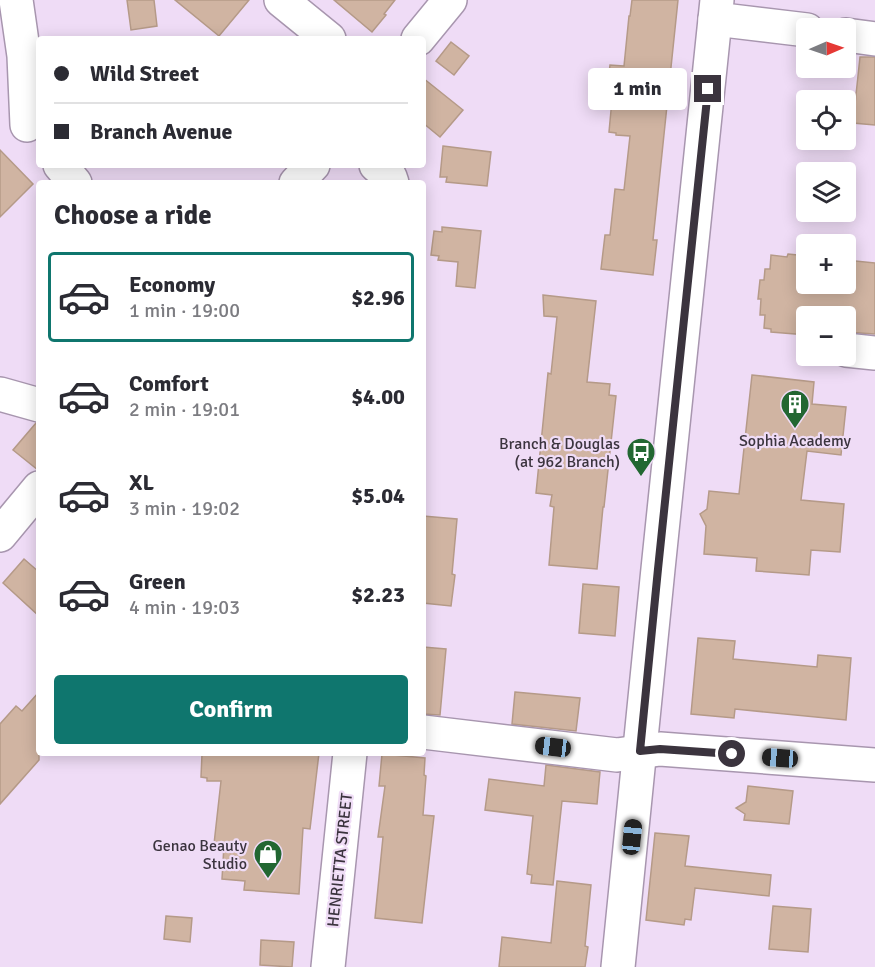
<!DOCTYPE html>
<meta charset="utf-8">
<style>
body{margin:0;font-family:Signika,sans-serif;background:#f2f2f3;color:#2b2b33;height:100vh;display:flex;flex-direction:column;font-size:22px;white-space:nowrap}
*{box-sizing:border-box;margin:0}
p{font-size:20px;color:#7c7c81}
.icon{flex:none;width:33px;height:33px;fill:none;stroke:currentColor;stroke-width:2;stroke-linecap:round;stroke-linejoin:round}
.map{position:relative;flex:1;overflow:hidden}
.drawer{position:absolute;left:36px;top:180px;width:390px;height:576px;display:flex;flex-direction:column;background:#fff;border-radius:6px;box-shadow:0 3px 15px #0003}
.drawer>*{flex:none}
.guide{position:absolute;left:36px;top:36px;width:390px;height:132px;border-radius:6px;box-shadow:0 3px 15px #0003;display:grid;align-content:center;height:132px;padding:0 18px;background:#fff}
.needle{width:39px;rotate:88deg}
.buttons{position:absolute;left:796px;top:18px;display:grid;gap:12px}
.buttons a{display:grid;place-items:center;width:60px;height:60px;border-radius:6px;background:#fff;box-shadow:0 3px 15px #0003;font-size:30px}
.end{position:absolute;width:27px;height:27px;margin:-14px;border:8px solid #3b343e;background:#fff;box-shadow:0 0 0 3px #fff}
.from{border-radius:50%}
.bubble{position:absolute;height:42px;border-radius:6px;background:#fff;box-shadow:0 3px 15px #0003;font-size:20px;font-weight:800;line-height:42px;text-align:center}
.car{position:absolute;width:18px;height:36px;margin:-18px -9px;border-radius:8px;box-shadow:0 0 4px 2px #0007;background:linear-gradient(#222 24%,#8ab4d8 0 40%,#222 0 76%,#8ab4d8 0 86%,#222 0)}
.guide b{display:flex;align-items:center;gap:21px;height:57px;font-size:22px}
.guide b+b{border-top:2px solid #e1e1e2}
.guide i{width:15px;height:15px;background:#2b2b33}
ul{padding:0;list-style:none}
li{display:flex;align-items:center;gap:18px;height:90px;margin:0 12px 9px;padding:0 6px;border:3px solid transparent;border-radius:6px}
li div{flex:1}
li b{display:block;font-size:22px}
li em{font-style:normal;font-weight:800}
li.selected{border-color:#0f766e}
li>.icon{width:54px;height:54px;stroke-width:1.5}
h2{padding:0 18px;font-size:27px;line-height:72px}
.action{display:flex;gap:12px;margin-top:auto;padding:12px 18px}
.action a{flex:1;height:69px;border-radius:6px;background:#0f766e;color:#fff;font-size:24px;font-weight:800;line-height:69px;text-align:center}
.map>svg:first-child{display:block}
.building{fill:#d0b4a2;stroke:#b59a88;stroke-width:1.5}
.lines{fill:none;stroke-linecap:round;stroke-linejoin:round}
.minor-casing{stroke:#a896af;stroke-width:36}
.major-casing{stroke:#a896af;stroke-width:36}
.minor{stroke:#fff;stroke-width:33}
.major{stroke:#fff;stroke-width:33}
.route{stroke:#3b343e;stroke-width:8}
.labels{text-anchor:middle;stroke-width:4.5;stroke-linejoin:round;paint-order:stroke}
.poi-label{font-size:16px;fill:#3b343e;stroke:#efdcf6;text-anchor:end}
.street-label{font-size:16px;fill:#3b343e;stroke:#efdcf6}
</style>
<div class="map">
<svg width="875" height="967" viewBox="0 0 875 967">
<rect width="100%" height="100%" fill="#efdcf6"/>
<g class="building">
<polygon points="127,0 154,0 157,26 131,30"/>
<polygon points="175,0 249,0 219,36"/>
<polygon points="334,0 395,0 384,14 386,15 372,32"/>
<polygon points="632,0 678,0 653,240 657,240 653,275 601,269 605,235 610,235 615,189 624,190 630,136 616,135 616,133 609,132 612,100 606,99 610,65 624,66 629,16 630,16"/>
<polygon points="451,42 469,56 454,75 436,61"/>
<polygon points="860,57 875,57 875,125 853,123"/>
<polygon points="423,78 463,110 440,137 423,123"/>
<polygon points="443,146 491,152 487,186 446,182 447,177 440,177"/>
<polygon points="0,150 33,184 0,217"/>
<polygon points="442,227 481,231 475,288 456,286 458,262 438,260 439,256 431,255 434,231 442,232"/>
<polygon points="788,254 807,256 807,284 846,284 846,260 875,263 875,334 846,332 846,316 807,316 807,335 771,332 771,329 764,328 765,315 760,315 761,299 758,299 760,280 764,280 765,269 770,269 771,255 787,257"/>
<polygon points="543,295 596,301 587,382 610,384 609,395 616,396 604,507 603,507 597,569 549,565 554,507 550,506 552,495 536,493 548,373 551,374 557,317 544,316"/>
<polygon points="752,375 814,382 812,404 846,407 841,455 807,451 801,500 844,504 840,552 811,550 809,575 756,571 757,558 704,554 706,526 700,514 707,509 709,491 739,494"/>
<polygon points="36,423 39,423 39,470 38,470 13,450"/>
<polygon points="423,516 457,519 452,574 455,575 451,606 423,603"/>
<polygon points="24,559 39,572 39,616 3,583"/>
<polygon points="583,584 619,587 615,636 579,633"/>
<polygon points="698,638 735,641 733,659 817,667 818,655 851,658 846,720 735,709 734,718 691,714"/>
<polygon points="423,647 446,649 440,715 423,714"/>
<polygon points="39,692 39,760 0,804 0,724 16,706 22,711"/>
<polygon points="515,692 580,698 576,731 512,724"/>
<polygon points="271,753 319,753 310,829 303,828 299,894 244,890 245,881 222,879 224,845 214,844 221,781 207,781 207,778 201,777 202,754 271,755"/>
<polygon points="382,754 425,758 424,775 426,776 423,815 434,816 422,923 375,918 383,837 378,837 385,786 379,786"/>
<polygon points="546,765 600,772 597,804 562,801 553,885 531,883 532,875 527,874 533,816 485,810 489,779 544,786"/>
<polygon points="748,786 793,791 789,824 744,820 745,814 736,808 746,802"/>
<polygon points="655,833 689,836 685,866 771,875 769,896 695,888 691,920 685,919 684,925 646,920"/>
<polygon points="557,881 591,885 585,946 588,947 585,967 499,967 502,937 551,943"/>
<polygon points="773,906 811,909 808,952 769,949"/>
<polygon points="166,916 192,918 190,942 164,939"/>
<polygon points="261,940 294,942 292,967 260,965"/>
</g>
<g class="lines">
<g class="minor-casing">
<g id="minor">
<polyline points="16,0 24,56 27,125"/>
<polyline points="281,0 329,39"/>
<polyline points="715,19 807,30"/>
<polyline points="846,35 875,39"/>
<polyline points="60,165 75,183"/>
<polyline points="376,165 390,177 392,183"/>
<polyline points="846,350 875,353"/>
<polyline points="0,394 39,405"/>
<polyline points="423,732 617,755 660,749 875,765"/>
<polyline points="328,967 350,753"/>
</g>
</g>
<g class="major-casing">
<g id="major">
<polyline points="418,39 450,0"/>
<polyline points="296,183 313,165"/>
<polyline points="0,535 39,488"/>
<polyline points="618,967 658,569 717,0"/>
</g>
</g>
<use href="#minor" class="minor"/>
<use href="#major" class="major"/>
</g>
<g class="lines">
<polyline class="route" points="708,89 658,569 640,751 660,749 732,754"/>
</g>
<defs>
<g id="building-pin" transform="scale(1.5)"><path d="M0 17L-7.5 6A9.5 9.5 0 1 1 7.5 6Z" fill="#226732" stroke="#efdcf6"/><path d="M-4-6H4V6H1V3H-1V6H-4ZM-2.5-4.3h1.7v1.8h-1.7ZM.8-4.3h1.7v1.8H.8ZM-2.5-1h1.7V.8h-1.7ZM.8-1h1.7V.8H.8Z" fill="#fff"/></g>
<g id="bus-pin" transform="scale(1.5)"><path d="M0 17L-7.5 6A9.5 9.5 0 1 1 7.5 6Z" fill="#226732" stroke="#efdcf6"/><path d="M-5-6H5V4H4V6H2V4H-2V6H-4V4H-5ZM-3.5-4V0h7V-4ZM-3.5 1.2v1.5H-2V1.2ZM2 1.2v1.5H3.5V1.2Z" fill="#fff"/></g>
<g id="shop-pin" transform="scale(1.5)"><path d="M0 17L-7.5 6A9.5 9.5 0 1 1 7.5 6Z" fill="#226732" stroke="#efdcf6"/><path d="M-5-2.5h2.3a2.7 3.5 0 0 1 5.4 0H5L5.5 6h-11ZM-1.5-2.5h3a1.5 2.3 0 0 0-3 0Z" fill="#fff"/></g>
</defs>
<g fill-rule="evenodd">
<use href="#building-pin" x="795" y="404"/>
<use href="#bus-pin" x="641" y="452"/>
<use href="#shop-pin" x="268" y="854"/>
</g>
<g class="labels">
<g class="poi-label">
<text x="795" y="446" text-anchor="middle">Sophia Academy</text>
<text x="620" y="449">Branch &amp; Douglas<tspan x="620" dy="18">(at 962 Branch)</tspan></text>
<text x="247" y="851">Genao Beauty<tspan x="247" dy="18">Studio</tspan></text>
</g>
<g class="street-label">
<text transform="translate(339 860) rotate(-84)" y="6">HENRIETTA STREET</text>
</g>
</g>
</svg>
<div class="buttons">
<a><svg class="needle" viewBox="-14 -14 28 28"><path d="M0-13l5 13h-10z" fill="#e53935"/><path d="M0 13l5-13h-10z" fill="#7c7c81"/></svg></a>
<a><svg class="icon" aria-label="locate" viewBox="0 0 24 24"><circle cx="12" cy="12" r="6"/><path d="M12 2v4M12 18v4M2 12h4M18 12h4"/></svg></a>
<a><svg class="icon" aria-label="layers" viewBox="0 0 24 24"><path d="M12 4l9 5-9 5-9-5zM3 14l9 5 9-5"/></svg></a>
<a>+</a>
<a>−</a>
</div>
<i class="end from" style="left:732px;top:754px"></i>
<i class="end" style="left:708px;top:89px"></i>
<div class="bubble" style="left:588px;top:68px;width:99px">1 min</div>
<i class="car" style="left:553px;top:747px;rotate:277deg"></i>
<i class="car" style="left:780px;top:758px;rotate:274deg"></i>
<i class="car" style="left:632px;top:837px;rotate:6deg"></i>
<div class="guide">
<b><i class="from"></i>Wild Street</b>
<b><i></i>Branch Avenue</b>
</div>
<section class="drawer">
<h2>Choose a ride</h2>
<ul>
<li class="selected"><svg class="icon" aria-label="car" viewBox="0 0 24 24"><path d="M5 17H2v-5l4-1 3-4h7l3 4 3 1v5h-3M9 17h6M6 11h13"/><circle cx="7" cy="17" r="2"/><circle cx="17" cy="17" r="2"/></svg><div><b>Economy</b><p>1 min · 19:00</p></div><em>$2.96</em></li>
<li><svg class="icon" aria-label="car" viewBox="0 0 24 24"><path d="M5 17H2v-5l4-1 3-4h7l3 4 3 1v5h-3M9 17h6M6 11h13"/><circle cx="7" cy="17" r="2"/><circle cx="17" cy="17" r="2"/></svg><div><b>Comfort</b><p>2 min · 19:01</p></div><em>$4.00</em></li>
<li><svg class="icon" aria-label="car" viewBox="0 0 24 24"><path d="M5 17H2v-5l4-1 3-4h7l3 4 3 1v5h-3M9 17h6M6 11h13"/><circle cx="7" cy="17" r="2"/><circle cx="17" cy="17" r="2"/></svg><div><b>XL</b><p>3 min · 19:02</p></div><em>$5.04</em></li>
<li><svg class="icon" aria-label="car" viewBox="0 0 24 24"><path d="M5 17H2v-5l4-1 3-4h7l3 4 3 1v5h-3M9 17h6M6 11h13"/><circle cx="7" cy="17" r="2"/><circle cx="17" cy="17" r="2"/></svg><div><b>Green</b><p>4 min · 19:03</p></div><em>$2.23</em></li>
</ul>
<div class="action"><a>Confirm</a></div>
</section>
</div>
